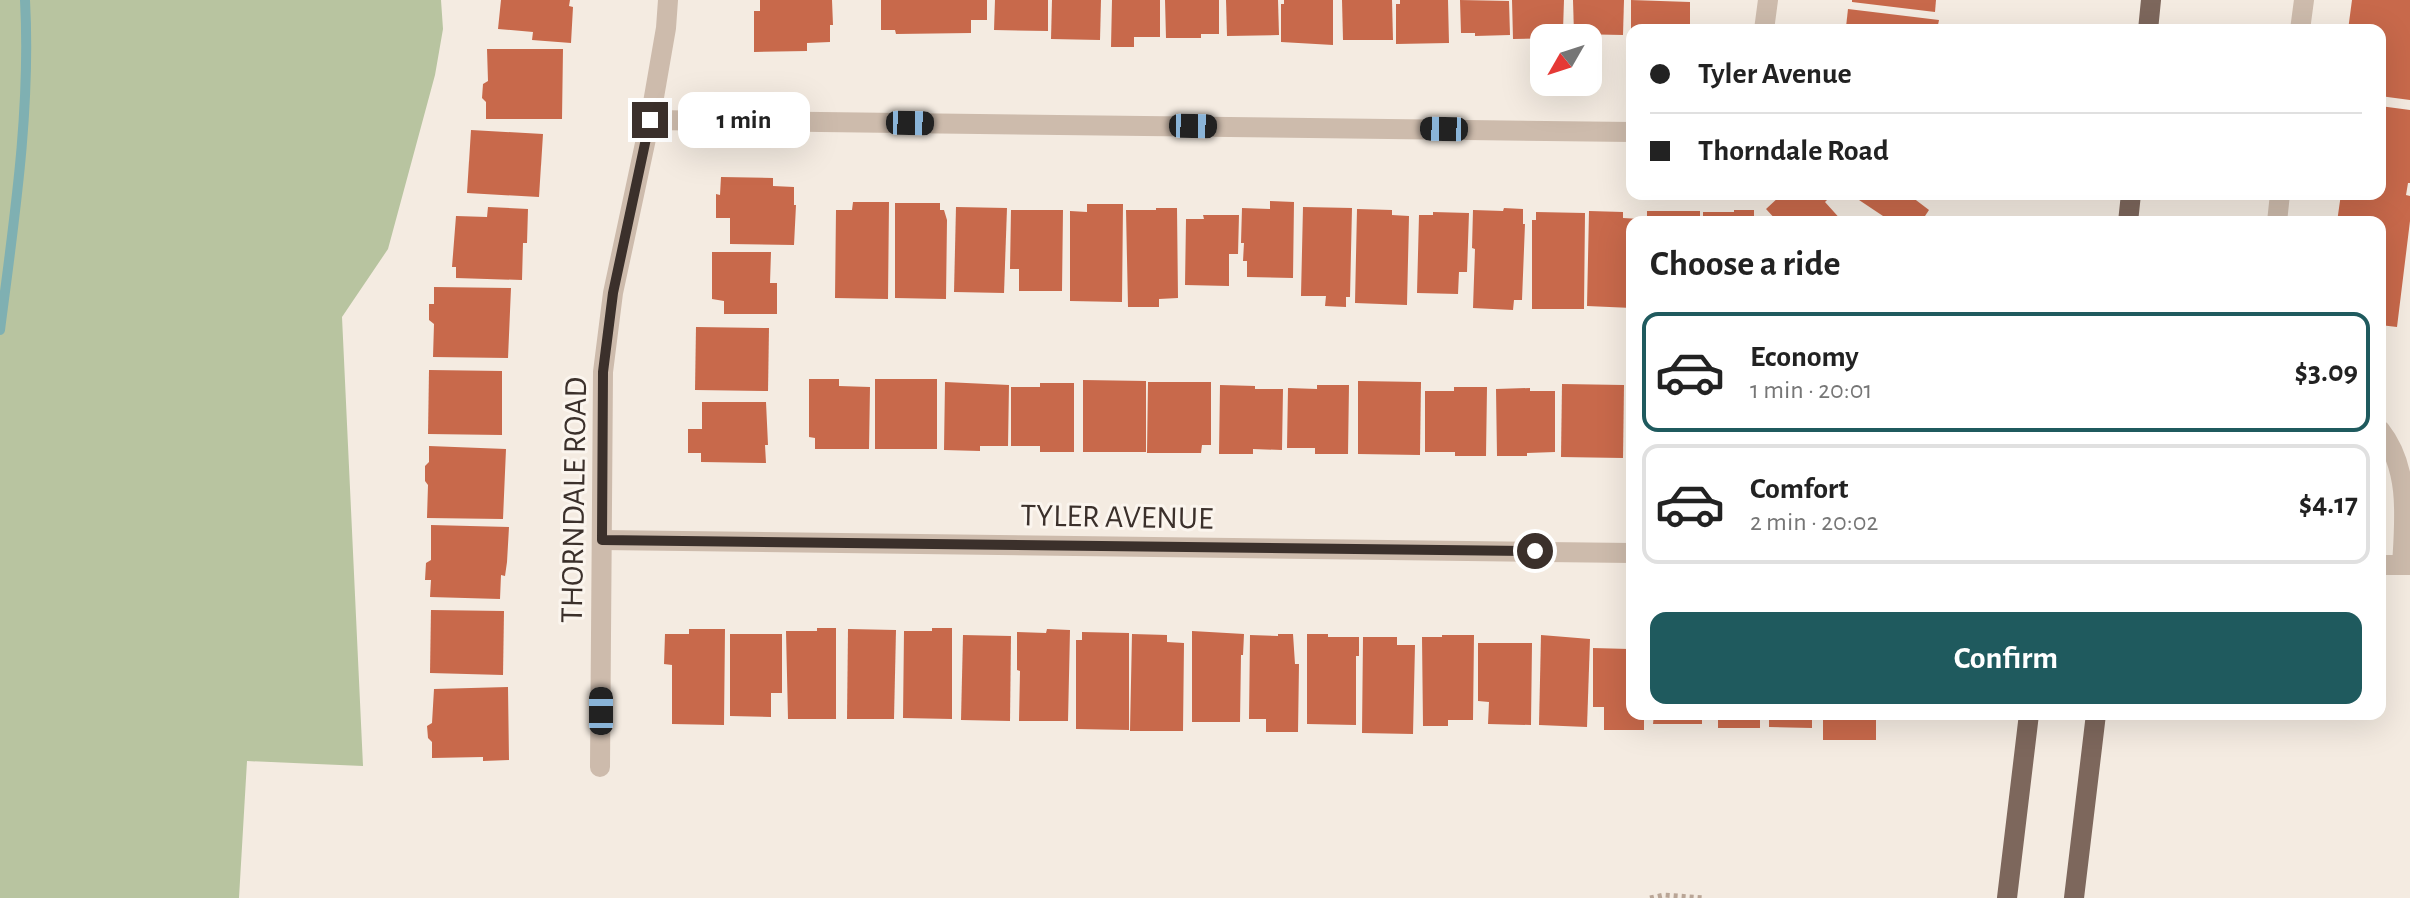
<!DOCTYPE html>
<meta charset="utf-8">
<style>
body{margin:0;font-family:"Alegreya Sans",sans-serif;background:#f6f6f6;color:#222;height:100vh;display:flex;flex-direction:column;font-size:30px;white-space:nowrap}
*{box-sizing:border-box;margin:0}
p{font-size:26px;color:#767676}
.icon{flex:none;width:44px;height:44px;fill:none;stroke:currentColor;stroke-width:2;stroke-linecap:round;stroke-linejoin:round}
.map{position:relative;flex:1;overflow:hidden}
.sheet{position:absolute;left:1626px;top:216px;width:760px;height:504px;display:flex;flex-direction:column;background:#fff;border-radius:16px;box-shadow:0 8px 32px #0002}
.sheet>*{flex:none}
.banner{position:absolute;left:1626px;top:24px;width:760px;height:176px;border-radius:16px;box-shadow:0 8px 32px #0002;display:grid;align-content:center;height:176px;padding:0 24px;background:#fff}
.needle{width:52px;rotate:231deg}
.tools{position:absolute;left:1530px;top:24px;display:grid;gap:16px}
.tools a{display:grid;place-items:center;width:72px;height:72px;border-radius:16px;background:#fff;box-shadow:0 8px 32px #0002;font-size:40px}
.end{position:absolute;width:36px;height:36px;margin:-18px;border:10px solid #3b302b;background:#fff;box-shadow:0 0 0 4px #fff}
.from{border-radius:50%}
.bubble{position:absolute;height:56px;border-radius:16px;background:#fff;box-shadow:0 8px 32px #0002;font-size:26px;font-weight:600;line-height:56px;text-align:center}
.car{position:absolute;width:24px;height:48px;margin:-24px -12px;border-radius:10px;box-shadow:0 0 6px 2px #0007;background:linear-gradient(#222 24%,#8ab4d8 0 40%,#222 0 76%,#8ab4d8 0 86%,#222 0)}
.banner b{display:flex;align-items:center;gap:28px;height:76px;font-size:30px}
.banner b+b{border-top:2px solid #e0e0e0}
.banner i{width:20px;height:20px;background:#222}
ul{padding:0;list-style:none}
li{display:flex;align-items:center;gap:24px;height:120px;margin:0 16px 12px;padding:0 8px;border:4px solid #e0e0e0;border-radius:16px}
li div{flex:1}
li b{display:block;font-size:30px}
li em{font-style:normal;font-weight:600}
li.on{border-color:#1f5a5e}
li>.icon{width:72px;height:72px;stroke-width:1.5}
h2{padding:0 24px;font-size:36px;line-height:96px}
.button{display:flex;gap:16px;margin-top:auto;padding:16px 24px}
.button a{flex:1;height:92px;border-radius:16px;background:#1f5a5e;color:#fff;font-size:32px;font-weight:600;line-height:92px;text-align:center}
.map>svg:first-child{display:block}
.green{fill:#b8c4a0}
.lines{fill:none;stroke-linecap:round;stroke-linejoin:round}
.stream{stroke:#7fb0b2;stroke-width:10}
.building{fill:#c8694b}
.path{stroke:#b9a596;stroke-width:5;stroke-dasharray:4 4;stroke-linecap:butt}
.minor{stroke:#cdbbac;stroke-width:20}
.major{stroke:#7d675c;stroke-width:20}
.route{stroke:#3b302b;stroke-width:10}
.labels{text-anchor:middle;stroke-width:6;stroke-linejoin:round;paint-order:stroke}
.street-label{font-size:32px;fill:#3b302b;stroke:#fbf5ee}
</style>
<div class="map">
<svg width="2410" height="898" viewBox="0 0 2410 898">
<rect width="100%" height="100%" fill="#f4ebe1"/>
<polygon class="green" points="0,0 441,0 443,29 435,75 388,249 342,317 363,766 247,761 239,898 0,898"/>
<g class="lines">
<path class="stream" d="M0,330C14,221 31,110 25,0"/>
</g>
<g class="building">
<polygon points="501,0 570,0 569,6 573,7 571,43 532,40 533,32 498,29"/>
<polygon points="760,0 832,0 833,25 830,25 830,42 807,43 807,51 754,52 754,11 760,11"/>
<polygon points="881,0 987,0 987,20 971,20 971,33 896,34 895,30 881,30"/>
<polygon points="995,0 1048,0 1048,31 994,30"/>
<polygon points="1052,0 1101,0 1100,40 1051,39"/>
<polygon points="1112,0 1160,0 1160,37 1134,37 1134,47 1111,47"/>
<polygon points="1165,0 1219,0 1219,34 1201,34 1201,38 1166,38"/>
<polygon points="1226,0 1278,0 1279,35 1227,36"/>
<polygon points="1284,0 1333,0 1333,45 1281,42 1281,4 1284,4"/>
<polygon points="1342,0 1392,0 1393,40 1343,40"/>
<polygon points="1400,0 1448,0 1449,43 1396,44 1396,4 1400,4"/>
<polygon points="1460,0 1509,1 1510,35 1475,36 1475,33 1461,33"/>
<polygon points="1512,0 1564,0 1563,30 1560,30 1560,38 1513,39"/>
<polygon points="1573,0 1624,0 1623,35 1574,34"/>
<polygon points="1631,0 1690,2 1690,30 1631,30"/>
<polygon points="1852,0 1936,0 1935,12 1852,2"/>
<polygon points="2352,0 2410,0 2410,100 2380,96 2380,30 2348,30"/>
<polygon points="1848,9 1939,20 1937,30 1848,30 1846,27"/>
<polygon points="487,49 563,49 562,119 486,119 486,102 482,98 483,84 488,81"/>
<polygon points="2380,106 2410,110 2410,183 2408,183 2406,195 2410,196 2410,221 2397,327 2380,325 2380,222 2337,222 2341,194 2380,194"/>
<polygon points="471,130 543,134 539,197 467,193"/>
<polygon points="721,177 773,178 773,186 794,187 794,205 796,205 794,245 730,244 730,218 716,218 716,194 720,195"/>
<polygon points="1782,194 1821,194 1827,200 1825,202 1843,222 1778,222 1766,209"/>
<polygon points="1850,194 1908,194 1929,210 1921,222 1892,222"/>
<polygon points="1270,201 1294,202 1293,278 1247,277 1247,261 1243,261 1244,243 1241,243 1242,208 1270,209"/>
<polygon points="853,202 889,202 888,299 835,298 836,210 852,210"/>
<polygon points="895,203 940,203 940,210 944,210 947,220 946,299 895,298"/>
<polygon points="1087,204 1123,204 1122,302 1070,301 1070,211 1087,212"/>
<polygon points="488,207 528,209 527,243 523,243 522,280 456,278 456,267 452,267 456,216 487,217"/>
<polygon points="956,207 1007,208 1004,293 954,292"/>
<polygon points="1303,207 1352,208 1350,297 1346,297 1346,307 1325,306 1326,296 1301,296"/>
<polygon points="1156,208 1177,208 1178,298 1159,299 1159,307 1128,307 1126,210 1156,210"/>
<polygon points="1504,208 1523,209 1523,224 1525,224 1522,300 1514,300 1513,310 1473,308 1475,249 1472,248 1473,210 1503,211"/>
<polygon points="1357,209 1392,210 1392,215 1409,216 1407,305 1355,303"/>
<polygon points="1011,210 1063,210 1062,291 1019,291 1019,269 1010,269"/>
<polygon points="1734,210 1754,210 1754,222 1703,222 1703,212 1734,212"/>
<polygon points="1589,211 1623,212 1623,218 1640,219 1640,222 1632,222 1632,308 1587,306"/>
<rect x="1647" y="211" width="53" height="11"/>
<polygon points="1433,212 1469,213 1467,272 1459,272 1458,294 1417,293 1419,215 1433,215"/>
<polygon points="1536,212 1585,213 1584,309 1532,309 1532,220 1536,220"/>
<polygon points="1203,215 1239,215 1238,254 1229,254 1229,286 1185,285 1186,219 1204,219"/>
<polygon points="712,252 771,252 770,283 777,283 777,314 724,314 724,301 712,299"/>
<polygon points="434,287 511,288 508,358 433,357 434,324 429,320 429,304 434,304"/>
<polygon points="696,327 769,328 768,391 695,390"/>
<polygon points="429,370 502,371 502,435 428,434"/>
<polygon points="809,379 839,379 839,386 870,387 869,449 815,449 815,438 809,437"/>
<rect x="875" y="379" width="62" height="70"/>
<polygon points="1083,380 1146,381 1146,452 1083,452"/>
<polygon points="1358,381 1421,382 1420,455 1358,454"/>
<polygon points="945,382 1009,385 1008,446 980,446 980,451 944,450"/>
<polygon points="1148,382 1211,382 1211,445 1202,445 1201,453 1147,453"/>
<polygon points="1040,383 1074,383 1074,452 1040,452 1040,446 1011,446 1011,387 1040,387"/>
<polygon points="1562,384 1624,385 1623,458 1561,457"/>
<polygon points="1220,385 1255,386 1255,389 1283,389 1282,450 1253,449 1253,454 1219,454"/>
<polygon points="1317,385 1349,385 1348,454 1315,454 1315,448 1287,448 1288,388 1317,389"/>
<polygon points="1454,387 1487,387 1486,456 1455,456 1455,452 1425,452 1425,391 1454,391"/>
<polygon points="1530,388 1530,391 1555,391 1555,452 1527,453 1527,456 1497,456 1496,389"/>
<polygon points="702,402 766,402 768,445 765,445 766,463 701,462 701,453 688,453 688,429 702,429"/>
<polygon points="429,446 506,449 503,519 427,518 428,485 425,481 425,466 429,462"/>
<polygon points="431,525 509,527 507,562 505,576 501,575 500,599 430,597 431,580 425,580 426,563 431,560"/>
<polygon points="431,610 504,611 503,675 430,673"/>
<polygon points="817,628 836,628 836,719 788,719 786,631 817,631"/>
<polygon points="932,628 952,628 952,719 903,718 904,631 932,631"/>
<polygon points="689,629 725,629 724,725 672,724 672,665 664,664 665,634 689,634"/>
<polygon points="848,629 896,630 894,719 847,719"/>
<polygon points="1047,629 1070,630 1068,721 1019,721 1020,671 1017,670 1017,632 1046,633"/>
<polygon points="1192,631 1244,634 1243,655 1241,655 1240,722 1192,722"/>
<polygon points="1082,632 1129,633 1129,730 1076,729 1076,640 1082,640"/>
<polygon points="730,634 782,634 782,693 771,693 771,717 730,716"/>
<polygon points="1132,634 1167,635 1167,642 1184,643 1183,731 1130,731"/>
<polygon points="1278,634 1293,634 1295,664 1299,664 1298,732 1266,732 1266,719 1249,719 1250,635 1278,636"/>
<polygon points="1307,634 1328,634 1328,637 1359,637 1359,656 1356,656 1356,725 1307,724"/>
<polygon points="963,635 1011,636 1010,721 961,720"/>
<polygon points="1442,635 1474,635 1473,720 1448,720 1448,726 1423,726 1422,637 1442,637"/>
<polygon points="1541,635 1590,639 1587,727 1539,725"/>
<polygon points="1363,637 1397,637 1397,645 1415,645 1413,734 1362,733"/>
<polygon points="1478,643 1532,643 1531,725 1488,724 1489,702 1478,701"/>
<polygon points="1593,648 1629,649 1629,653 1632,653 1632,714 1644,714 1644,730 1604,730 1604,707 1593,707"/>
<polygon points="508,687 509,760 483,761 483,757 432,758 432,742 428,738 427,726 432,723 434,689"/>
<polygon points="1654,714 1702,714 1702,724 1653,724"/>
<rect x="1718" y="714" width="42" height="14"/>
<polygon points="1769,714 1812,714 1812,728 1769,727"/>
<rect x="1823" y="714" width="53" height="26"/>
</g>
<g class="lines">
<polyline class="path" points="1650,898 1664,895 1704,898"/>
<g class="minor">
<polyline points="1764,30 1768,0"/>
<polyline points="2300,30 2304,0"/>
<polyline points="650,120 1632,132"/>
<polyline points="2277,222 2280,194"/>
<path d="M2380,430C2410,468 2405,518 2402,565"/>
<polyline points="602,540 1632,553"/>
<polyline points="2380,565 2410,565"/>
<polyline points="600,767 603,372 613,293 650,120 666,28 668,0"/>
</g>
<g class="major">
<polyline points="2148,30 2151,0"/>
<polyline points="2128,222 2131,194"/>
<polyline points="2007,898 2029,714"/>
<polyline points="2074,898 2096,714"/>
</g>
</g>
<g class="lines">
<polyline class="route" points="650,120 613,293 603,372 602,540 1535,551"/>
</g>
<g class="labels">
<g class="street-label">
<text transform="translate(573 500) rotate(-89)" y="11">THORNDALE ROAD</text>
<text transform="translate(1117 516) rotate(1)" y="11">TYLER AVENUE</text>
</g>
</g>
</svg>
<div class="tools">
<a><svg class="needle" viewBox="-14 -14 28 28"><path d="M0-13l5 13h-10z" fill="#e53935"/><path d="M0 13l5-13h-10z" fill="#767676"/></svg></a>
</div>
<i class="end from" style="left:1535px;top:551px"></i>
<i class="end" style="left:650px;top:120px"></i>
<div class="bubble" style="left:678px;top:92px;width:132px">1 min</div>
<i class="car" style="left:910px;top:123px;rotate:91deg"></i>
<i class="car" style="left:1193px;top:126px;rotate:91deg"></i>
<i class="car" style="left:1444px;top:129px;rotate:271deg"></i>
<i class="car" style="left:601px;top:711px;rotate:0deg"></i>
<div class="banner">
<b><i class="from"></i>Tyler Avenue</b>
<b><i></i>Thorndale Road</b>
</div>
<section class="sheet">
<h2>Choose a ride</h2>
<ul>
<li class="on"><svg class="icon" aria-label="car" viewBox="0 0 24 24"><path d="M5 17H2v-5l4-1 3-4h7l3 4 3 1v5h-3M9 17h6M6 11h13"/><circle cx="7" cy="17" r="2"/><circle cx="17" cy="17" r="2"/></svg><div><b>Economy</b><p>1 min · 20:01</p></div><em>$3.09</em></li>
<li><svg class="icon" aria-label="car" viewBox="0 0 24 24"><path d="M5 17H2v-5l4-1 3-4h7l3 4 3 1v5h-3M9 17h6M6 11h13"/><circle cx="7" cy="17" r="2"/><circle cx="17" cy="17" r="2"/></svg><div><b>Comfort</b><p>2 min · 20:02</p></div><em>$4.17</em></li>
</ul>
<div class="button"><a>Confirm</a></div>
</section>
</div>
